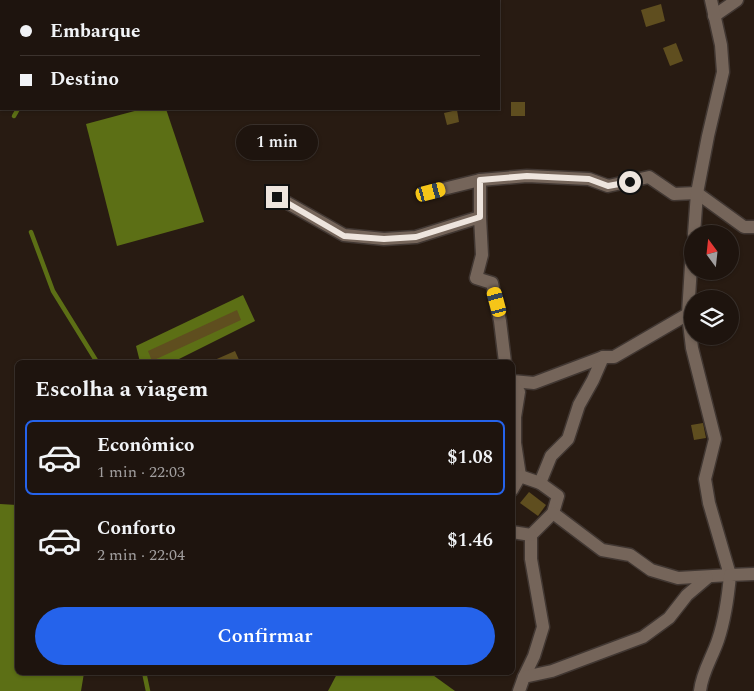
<!DOCTYPE html>
<html lang="pt">
<meta charset="utf-8">
<style>
body{margin:0;font-family:Spectral,serif;background:#2b211c;color:#f1f3f6;height:100vh;display:flex;flex-direction:column;font-size:19px;white-space:nowrap}
*{box-sizing:border-box;margin:0}
p{font-size:16px;color:#a19e9e}
.icon{flex:none;width:28px;height:28px;fill:none;stroke:currentColor;stroke-width:2;stroke-linecap:round;stroke-linejoin:round}
.map{position:relative;flex:1;overflow:hidden}
.drawer{position:absolute;left:15px;top:360px;width:500px;height:315px;display:flex;flex-direction:column;background:#1e140e;border-radius:8px;box-shadow:0 1px 4px #0004,0 0 0 1px #3c332e}
.drawer>*{flex:none}
.hud{position:absolute;left:0px;top:0px;width:500px;height:110px;box-shadow:0 1px 4px #0004,0 0 0 1px #3c332e;display:grid;align-content:center;height:110px;padding:0 20px;background:#1e140e}
.needle{width:32px;rotate:345deg}
.fabs{position:absolute;left:684px;top:225px;display:grid;gap:10px}
.fabs a{display:grid;place-items:center;width:55px;height:55px;border-radius:50%;background:#1e140e;box-shadow:0 1px 4px #0004,0 0 0 1px #3c332e;font-size:25px}
.end{position:absolute;width:22px;height:22px;margin:-11px;border:6px solid #eee5de;background:#111;box-shadow:0 0 0 2px #111}
.from{border-radius:50%}
.bubble{position:absolute;height:35px;border-radius:18px;background:#1e140e;box-shadow:0 1px 4px #0004,0 0 0 1px #3c332e;font-size:16px;font-weight:600;line-height:35px;text-align:center}
.car{position:absolute;width:15px;height:30px;margin:-15px -8px;border-radius:6px;box-shadow:0 0 4px 1px #0007;background:linear-gradient(#f5c518 24%,#345 0 40%,#f5c518 0 76%,#345 0 86%,#f5c518 0)}
.hud b{display:flex;align-items:center;gap:18px;height:48px;font-size:19px}
.hud b+b{border-top:1px solid #3c332e}
.hud i{width:12px;height:12px;background:#f1f3f6}
ul{padding:0;list-style:none}
li{display:flex;align-items:center;gap:15px;height:75px;margin:0 10px 8px;padding:0 10px;border:2px solid transparent;border-radius:8px}
li div{flex:1}
li b{display:block;font-size:19px}
li em{font-style:normal;font-weight:600}
li.active{border-color:#2563eb}
li>.icon{width:45px;height:45px;stroke-width:1.5}
h2{padding:0 20px;font-size:22px;line-height:60px}
.action{display:flex;gap:10px;margin-top:auto;padding:10px 20px}
.action a{flex:1;height:58px;border-radius:30px;background:#2563eb;color:#fff;font-size:20px;font-weight:600;line-height:58px;text-align:center}
.map>svg:first-child{display:block}
.water{fill:#5c6f15}
.lines{fill:none;stroke-linecap:round;stroke-linejoin:round}
.stream{stroke:#5c6f15;stroke-width:4.5}
.building{fill:#5f4e1f}
.street-casing{stroke:#413732;stroke-width:15}
.street{stroke:#75655a;stroke-width:12}
.route{stroke:#eee5de;stroke-width:6}
</style>
<div class="map">
<svg width="754" height="691" viewBox="0 0 754 691">
<rect width="100%" height="100%" fill="#281b12"/>
<g class="water">
<polygon points="142,109 166,109 204,222 117,246 86,124"/>
<polygon points="243,295 255,321 173,362 140,362 136,346"/>
<polygon points="0,504 17,505 18,672 84,673 81,691 0,691"/>
<polygon points="338,672 430,673 455,691 328,691"/>
</g>
<g class="lines">
<g class="stream">
<polyline points="71,1 72,0"/>
<polyline points="14,116 18,109"/>
<polyline points="31,232 53,291 97,362"/>
<polyline points="144,672 148,691"/>
</g>
</g>
<g class="building">
<polygon points="661,4 665,21 646,27 641,10"/>
<polygon points="676,43 683,61 670,66 663,48"/>
<rect x="511" y="102" width="14" height="14"/>
<polygon points="457,110 459,122 447,125 444,113"/>
<polygon points="237,310 241,320 152,361 148,351"/>
<polygon points="235,351 240,362 210,362"/>
<polygon points="703,423 706,438 694,440 691,425"/>
<polygon points="529,492 546,505 538,516 520,503"/>
</g>
<g class="lines">
<g class="street-casing">
<g id="street">
<polyline points="714,16 737,0"/>
<polyline points="431,192 480,180 527,176 589,179 608,186 649,177 674,194 697,193 744,227 754,227"/>
<polyline points="277,197 344,235 384,239 416,237 480,217 482,255 476,278 492,283 500,321 505,362"/>
<polyline points="480,217 480,180"/>
<polyline points="694,234 697,193 708,136 723,72 721,45 711,0"/>
<polyline points="512,381 534,383 603,357"/>
<polyline points="512,384 519,392 515,417 515,443 520,476"/>
<polyline points="540,483 551,456 568,439 579,405 593,380 603,357 614,357 688,314"/>
<polyline points="512,490 520,476 540,483 558,496 553,513 531,535 531,559 543,627 534,656 524,677"/>
<polyline points="553,513 602,550 630,555 651,570 678,578 730,575 709,503 705,479 715,439 692,348 688,314 692,249"/>
<polyline points="512,532 531,535"/>
<polyline points="519,691 524,677 552,671 643,637 669,618 687,595 707,578"/>
<path d="M700,691C702,672 712,658 718,640C725,619 728,598 730,575L754,574"/>
</g>
</g>
<use href="#street" class="street"/>
</g>
<g class="lines">
<polyline class="route" points="277,197 344,236 384,239 416,237 480,217 480,180 527,176 589,179 608,186 630,182"/>
</g>
</svg>
<div class="fabs">
<a><svg class="needle" viewBox="-14 -14 28 28"><path d="M0-13l5 13h-10z" fill="#e53935"/><path d="M0 13l5-13h-10z" fill="#a19e9e"/></svg></a>
<a><svg class="icon" aria-label="layers" viewBox="0 0 24 24"><path d="M12 4l9 5-9 5-9-5zM3 14l9 5 9-5"/></svg></a>
</div>
<i class="end from" style="left:630px;top:182px"></i>
<i class="end" style="left:277px;top:197px"></i>
<div class="bubble" style="left:236px;top:125px;width:82px">1 min</div>
<i class="car" style="left:431px;top:192px;rotate:75deg"></i>
<i class="car" style="left:497px;top:302px;rotate:345deg"></i>
<div class="hud">
<b><i class="from"></i>Embarque</b>
<b><i></i>Destino</b>
</div>
<section class="drawer">
<h2>Escolha a viagem</h2>
<ul>
<li class="active"><svg class="icon" aria-label="car" viewBox="0 0 24 24"><path d="M5 17H2v-5l4-1 3-4h7l3 4 3 1v5h-3M9 17h6M6 11h13"/><circle cx="7" cy="17" r="2"/><circle cx="17" cy="17" r="2"/></svg><div><b>Econômico</b><p>1 min · 22:03</p></div><em>$1.08</em></li>
<li><svg class="icon" aria-label="car" viewBox="0 0 24 24"><path d="M5 17H2v-5l4-1 3-4h7l3 4 3 1v5h-3M9 17h6M6 11h13"/><circle cx="7" cy="17" r="2"/><circle cx="17" cy="17" r="2"/></svg><div><b>Conforto</b><p>2 min · 22:04</p></div><em>$1.46</em></li>
</ul>
<div class="action"><a>Confirmar</a></div>
</section>
</div>
